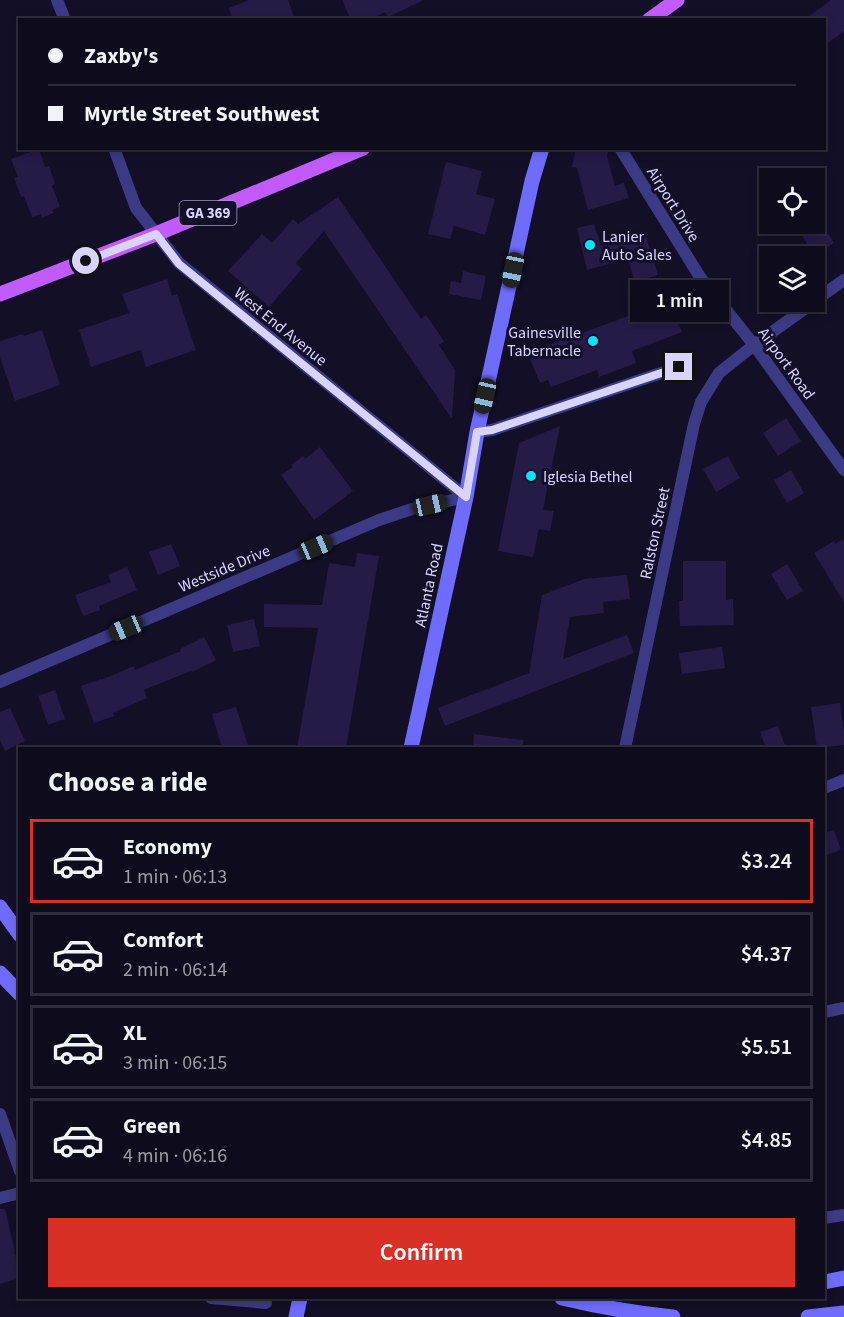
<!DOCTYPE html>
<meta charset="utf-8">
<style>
body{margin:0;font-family:"Source Sans 3",sans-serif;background:#171425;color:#f1f3f6;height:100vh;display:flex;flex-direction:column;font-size:22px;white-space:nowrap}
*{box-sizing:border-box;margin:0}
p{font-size:20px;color:#9b9ba3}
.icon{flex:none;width:33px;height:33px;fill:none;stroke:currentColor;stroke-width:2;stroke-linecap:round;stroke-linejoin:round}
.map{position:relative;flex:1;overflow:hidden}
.side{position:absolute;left:18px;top:747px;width:807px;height:552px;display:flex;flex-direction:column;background:#0e0b1c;border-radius:0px;box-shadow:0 3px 9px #0003,0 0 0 2px #2e2b3b}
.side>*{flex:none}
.banner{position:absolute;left:18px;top:18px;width:808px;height:132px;border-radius:0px;box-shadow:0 3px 9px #0003,0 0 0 2px #2e2b3b;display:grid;align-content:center;height:132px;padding:0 30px;background:#0e0b1c}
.buttons{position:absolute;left:759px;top:168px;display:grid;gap:12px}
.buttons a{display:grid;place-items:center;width:66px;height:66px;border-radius:0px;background:#0e0b1c;box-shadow:0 3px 9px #0003,0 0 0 2px #2e2b3b;font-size:30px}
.end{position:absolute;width:27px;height:27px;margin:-14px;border:8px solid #d9d4ff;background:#111;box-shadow:0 0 0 3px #111}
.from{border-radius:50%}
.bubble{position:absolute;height:42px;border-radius:0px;background:#0e0b1c;box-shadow:0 3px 9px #0003,0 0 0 2px #2e2b3b;font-size:20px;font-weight:600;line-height:42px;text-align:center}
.car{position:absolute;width:18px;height:36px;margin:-18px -9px;border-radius:8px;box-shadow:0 0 4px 2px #0007;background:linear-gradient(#222 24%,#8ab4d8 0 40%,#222 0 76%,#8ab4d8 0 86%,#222 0)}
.banner b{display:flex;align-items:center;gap:21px;height:57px;font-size:22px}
.banner b+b{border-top:2px solid #2e2b3b}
.banner i{width:15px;height:15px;background:#f1f3f6}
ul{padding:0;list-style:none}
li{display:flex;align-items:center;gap:18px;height:84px;margin:0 12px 9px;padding:0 18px;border:3px solid #2e2b3b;border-radius:0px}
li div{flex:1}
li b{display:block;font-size:22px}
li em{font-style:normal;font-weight:600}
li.selected{border-color:#d93025}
li>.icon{width:54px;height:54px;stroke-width:1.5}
h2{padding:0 30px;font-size:27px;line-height:72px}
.primary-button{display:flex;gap:12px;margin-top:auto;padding:12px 30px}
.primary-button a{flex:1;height:69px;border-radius:0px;background:#d93025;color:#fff;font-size:24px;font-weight:600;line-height:69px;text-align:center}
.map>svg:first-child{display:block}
.building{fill:#241b47}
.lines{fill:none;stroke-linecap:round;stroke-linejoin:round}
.street{stroke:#3d3a85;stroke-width:12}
.secondary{stroke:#6f6bff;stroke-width:15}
.primary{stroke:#c25bff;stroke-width:15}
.route{stroke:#d9d4ff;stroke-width:8}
.poi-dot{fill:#00e5ff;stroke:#130f26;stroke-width:2}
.labels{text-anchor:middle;stroke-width:6;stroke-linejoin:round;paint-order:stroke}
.shield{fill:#130f26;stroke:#9e99be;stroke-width:1.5}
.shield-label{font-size:15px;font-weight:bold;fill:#d9d4ff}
.street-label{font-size:16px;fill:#d9d4ff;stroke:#130f26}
.poi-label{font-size:16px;fill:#d9d4ff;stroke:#130f26;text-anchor:start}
</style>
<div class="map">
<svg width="844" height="1317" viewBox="0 0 844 1317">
<rect width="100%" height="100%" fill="#130f26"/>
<g class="building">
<polygon points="249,0 288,0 295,20 233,20 229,8"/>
<polygon points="342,0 424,0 388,17 385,12 369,20 351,20"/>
<polygon points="831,0 844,0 844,31 825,45 825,20 804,20"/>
<polygon points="576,148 609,148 607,156 615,186 624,183 629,198 588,210 577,168 572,167"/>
<polygon points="39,149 45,167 49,166 55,184 52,186 60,207 52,210 54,213 42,218 41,214 32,217 24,196 21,197 14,178 18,177 11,159"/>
<polygon points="446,162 482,171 476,194 495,199 485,235 454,226 450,239 428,234"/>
<polygon points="338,197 421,319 426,315 444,341 439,345 455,370 452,419 324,231 296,263 302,269 269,307 228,271 262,234 272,243 293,219 298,224"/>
<polygon points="594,224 601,246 645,233 658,275 635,282 628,259 587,270 577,228"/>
<polygon points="795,224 822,224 834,243 814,255"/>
<polygon points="463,271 486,276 481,300 449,294 451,281 461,283"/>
<polygon points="167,279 172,296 177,294 196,350 146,367 141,350 91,367 79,330 129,313 122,294"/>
<polygon points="670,301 682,332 632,351 636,363 599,377 597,370 551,387 548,380 540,383 530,359 537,356 535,350"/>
<polygon points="42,330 60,385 15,401 0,358 0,341 23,334 24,336"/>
<polygon points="786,418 801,441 778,456 763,433"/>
<polygon points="560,426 543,510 554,511 550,531 539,529 533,557 498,551 519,443"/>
<polygon points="320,447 353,491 314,520 281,475 293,467 291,465 303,456 305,459"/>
<polygon points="728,456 740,478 716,492 703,469"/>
<polygon points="791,470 804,493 787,503 774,480"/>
<polygon points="844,539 844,602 814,553 834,541 835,544"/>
<polygon points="171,544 180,566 158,575 149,552"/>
<polygon points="357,553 379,556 346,748 297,748 318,628 264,627 264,604 322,605 329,563 355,567"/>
<polygon points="683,561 726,561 726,600 733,599 734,625 680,626 679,601 683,601"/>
<polygon points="787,564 803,591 787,600 771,574"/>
<polygon points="127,567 137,590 99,606 100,610 83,616 75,595 111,582 108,575"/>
<polygon points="627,575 630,599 603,602 604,613 570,617 563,659 627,635 634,653 445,726 438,708 529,673 542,595 584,579"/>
<polygon points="254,619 260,646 233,652 227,625"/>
<polygon points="204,637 216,660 192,672 191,671 144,690 147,698 113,713 114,716 94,723 81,686 101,679 101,680 134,666 135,670 181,651 180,649"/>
<polygon points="722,647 725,668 682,674 679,653"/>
<polygon points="55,690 65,719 48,725 38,696"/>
<polygon points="840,703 844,732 844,745 817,748 811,707"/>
<polygon points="236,707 249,748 222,748 212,714"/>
<polygon points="10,708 25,741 5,751 0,740 0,712"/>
<polygon points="778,726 786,748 766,748 760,732"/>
<polygon points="474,734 523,740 523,748 473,748"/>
<polygon points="834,830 841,850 824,856 824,833"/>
<polygon points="0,1209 5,1209 15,1251 14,1252 20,1269 20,1278 0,1284"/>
</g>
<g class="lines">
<g class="street">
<polyline points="57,0 65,20"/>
<polyline points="114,148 136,208 179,263 466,497"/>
<polyline points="620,148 700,277 754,345 844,470"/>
<polyline points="814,301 844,280"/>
<polyline points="477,432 492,430 679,367"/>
<polyline points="0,682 379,520 412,509 466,497"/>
<polyline points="625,748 694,424 701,402 719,373 754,345 814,302"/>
<polyline points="824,788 844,780"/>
<polyline points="824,1012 844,1008"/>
<polyline points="0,1114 20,1171"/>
<polyline points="0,1198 20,1193"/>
<polyline points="824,1218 844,1215"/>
<polyline points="211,1298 266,1303"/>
</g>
<g class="secondary">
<polyline points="411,748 466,497 477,432 532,181 542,148"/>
<polyline points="0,907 20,935"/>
<polyline points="0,973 20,994"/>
<polyline points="824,1282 844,1278"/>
<path d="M562,1298C600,1307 634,1313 673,1317"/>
<polyline points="296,1317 300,1298"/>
<polyline points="808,1317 844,1313"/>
</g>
<g class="primary">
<polyline points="649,20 677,0"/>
<polyline points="0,294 156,234 363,148"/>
</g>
</g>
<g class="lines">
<polyline class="route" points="86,261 156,234 179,264 466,497 477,432 492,430 679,367"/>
</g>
<g class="poi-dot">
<circle cx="590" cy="245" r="6"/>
<circle cx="593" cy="341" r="6"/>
<circle cx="531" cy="476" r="6"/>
</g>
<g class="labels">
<rect class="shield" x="179.5" y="201" width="57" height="24" rx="4.5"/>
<g class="shield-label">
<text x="208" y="218">GA 369</text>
</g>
<g class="street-label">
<text transform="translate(674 204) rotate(58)" y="6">Airport Drive</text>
<text transform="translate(281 326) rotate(39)" y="6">West End Avenue</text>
<text transform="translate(787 363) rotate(54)" y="6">Airport Road</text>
<text transform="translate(654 533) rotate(-78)" y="6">Ralston Street</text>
<text transform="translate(224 568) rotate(-23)" y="6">Westside Drive</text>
<text transform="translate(428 585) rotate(-78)" y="6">Atlanta Road</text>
</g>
<g class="poi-label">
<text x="602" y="242">Lanier<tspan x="602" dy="18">Auto Sales</tspan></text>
<text x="581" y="338" text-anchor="end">Gainesville<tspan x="581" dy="18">Tabernacle</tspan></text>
<text x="543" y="482">Iglesia Bethel</text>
</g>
</g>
</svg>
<div class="buttons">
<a><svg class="icon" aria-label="locate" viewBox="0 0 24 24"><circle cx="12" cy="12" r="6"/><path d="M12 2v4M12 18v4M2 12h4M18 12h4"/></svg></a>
<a><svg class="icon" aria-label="layers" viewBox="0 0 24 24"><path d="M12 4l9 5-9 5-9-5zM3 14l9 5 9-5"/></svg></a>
</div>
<i class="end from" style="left:86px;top:261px"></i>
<i class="end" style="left:679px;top:367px"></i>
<div class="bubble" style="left:630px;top:280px;width:99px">1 min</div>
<i class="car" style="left:513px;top:270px;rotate:192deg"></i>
<i class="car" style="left:485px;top:396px;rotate:193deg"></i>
<i class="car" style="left:430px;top:505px;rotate:77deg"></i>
<i class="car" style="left:316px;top:547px;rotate:67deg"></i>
<i class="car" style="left:126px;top:628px;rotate:247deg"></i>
<div class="banner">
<b><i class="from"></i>Zaxby's</b>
<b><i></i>Myrtle Street Southwest</b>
</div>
<section class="side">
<h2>Choose a ride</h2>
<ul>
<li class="selected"><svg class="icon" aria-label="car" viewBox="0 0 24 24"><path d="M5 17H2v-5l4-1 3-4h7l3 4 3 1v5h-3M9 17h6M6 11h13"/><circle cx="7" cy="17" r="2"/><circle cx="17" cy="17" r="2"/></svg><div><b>Economy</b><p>1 min · 06:13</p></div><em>$3.24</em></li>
<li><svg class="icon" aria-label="car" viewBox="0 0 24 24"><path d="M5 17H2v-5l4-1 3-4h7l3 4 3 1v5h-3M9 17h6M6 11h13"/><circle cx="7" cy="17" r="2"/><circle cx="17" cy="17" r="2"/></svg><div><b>Comfort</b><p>2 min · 06:14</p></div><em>$4.37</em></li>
<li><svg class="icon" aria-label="car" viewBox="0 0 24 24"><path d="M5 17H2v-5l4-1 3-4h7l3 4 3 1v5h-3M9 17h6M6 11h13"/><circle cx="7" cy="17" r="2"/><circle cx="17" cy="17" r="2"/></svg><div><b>XL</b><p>3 min · 06:15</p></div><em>$5.51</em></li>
<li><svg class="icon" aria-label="car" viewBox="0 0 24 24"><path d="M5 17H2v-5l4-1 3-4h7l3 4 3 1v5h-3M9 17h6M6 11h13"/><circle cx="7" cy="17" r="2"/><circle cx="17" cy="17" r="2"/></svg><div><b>Green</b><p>4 min · 06:16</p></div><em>$4.85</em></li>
</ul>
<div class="primary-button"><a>Confirm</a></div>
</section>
</div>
